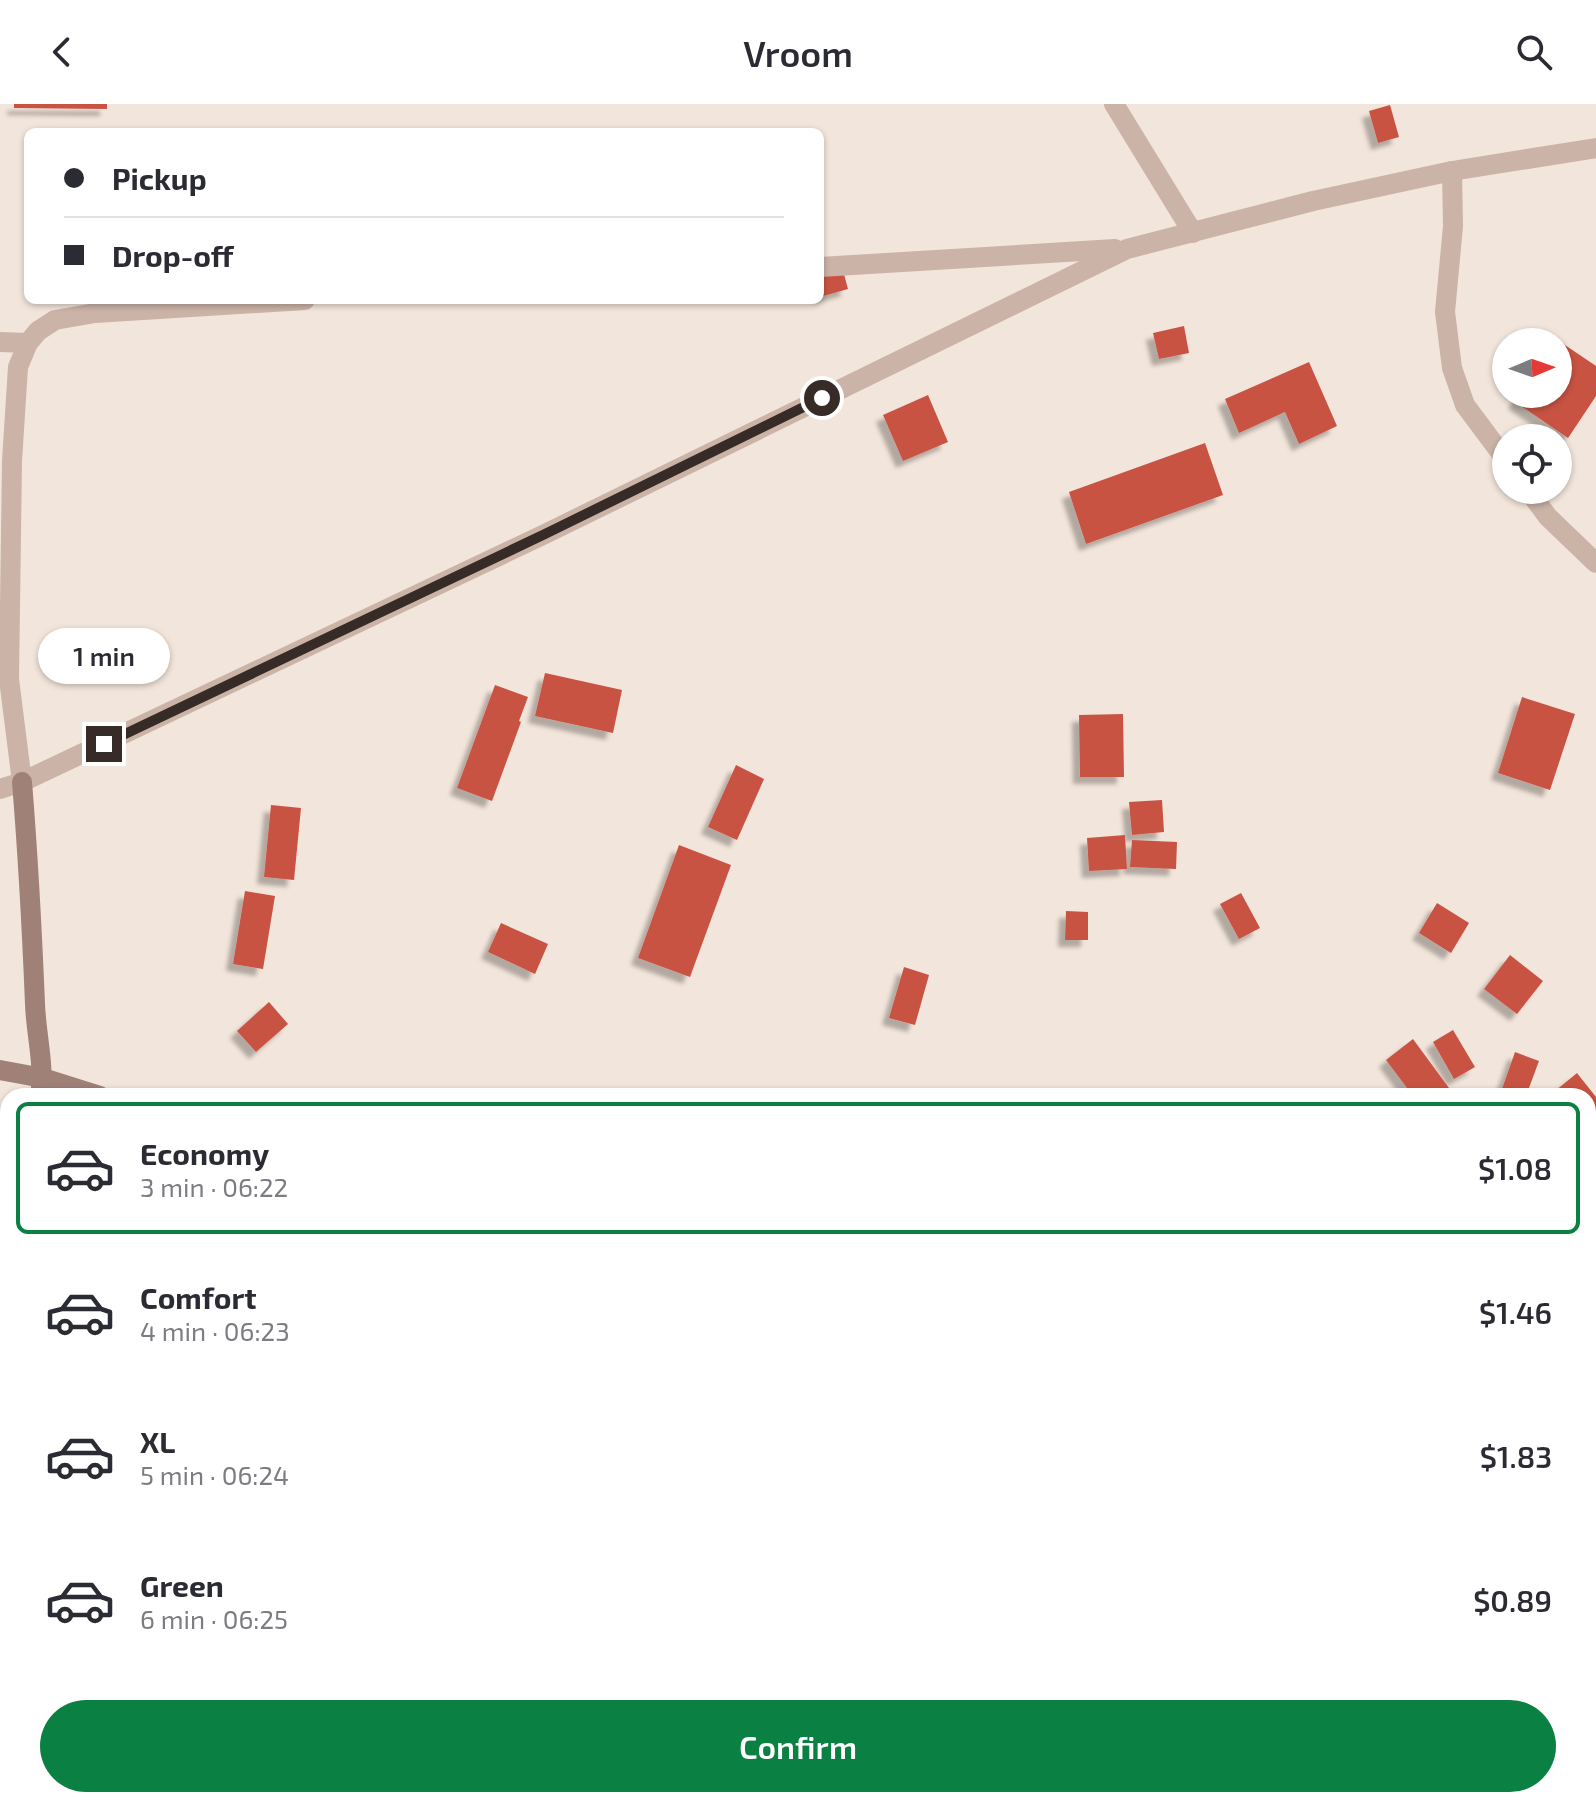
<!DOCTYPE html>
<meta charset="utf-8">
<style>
body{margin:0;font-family:"Exo 2",sans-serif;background:#f7f7f7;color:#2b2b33;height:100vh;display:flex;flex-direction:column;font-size:30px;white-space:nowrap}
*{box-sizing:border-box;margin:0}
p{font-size:26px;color:#7c7c81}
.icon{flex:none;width:44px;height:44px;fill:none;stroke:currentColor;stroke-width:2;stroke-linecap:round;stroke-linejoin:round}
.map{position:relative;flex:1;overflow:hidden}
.details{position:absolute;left:0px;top:984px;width:1596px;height:720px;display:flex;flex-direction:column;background:#fff;border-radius:24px 24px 0 0;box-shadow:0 2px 6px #0004}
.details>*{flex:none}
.top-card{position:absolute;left:24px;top:24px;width:800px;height:176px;border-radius:12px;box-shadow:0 2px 6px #0004;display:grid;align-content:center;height:176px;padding:0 40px;background:#fff}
.needle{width:52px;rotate:88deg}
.buttons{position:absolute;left:1492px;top:224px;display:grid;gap:16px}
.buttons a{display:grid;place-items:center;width:80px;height:80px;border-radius:50%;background:#fff;box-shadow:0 2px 6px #0004;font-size:40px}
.end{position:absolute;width:36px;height:36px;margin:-18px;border:10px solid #372b28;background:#fff;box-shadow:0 0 0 4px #fff}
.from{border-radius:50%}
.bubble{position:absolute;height:56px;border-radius:28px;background:#fff;box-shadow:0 2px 6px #0004;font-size:26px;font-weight:600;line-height:56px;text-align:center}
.top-card b{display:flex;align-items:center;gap:28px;height:76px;font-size:30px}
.top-card b+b{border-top:2px solid #e1e1e2}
.top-card i{width:20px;height:20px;background:#2b2b33}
ul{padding:14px 0 0;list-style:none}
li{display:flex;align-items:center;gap:24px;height:132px;margin:0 16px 12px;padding:0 24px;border:4px solid transparent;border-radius:12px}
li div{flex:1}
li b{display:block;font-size:30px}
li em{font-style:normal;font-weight:600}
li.active{border-color:#0b8043}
li>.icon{width:72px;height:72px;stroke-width:1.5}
.cta{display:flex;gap:16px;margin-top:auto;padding:16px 40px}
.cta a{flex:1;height:92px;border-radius:48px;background:#0b8043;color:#fff;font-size:32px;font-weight:600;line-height:92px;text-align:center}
header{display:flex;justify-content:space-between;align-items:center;height:104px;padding:0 40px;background:#fff;font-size:36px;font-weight:600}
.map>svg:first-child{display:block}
.building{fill:#c95343;filter:url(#shadow)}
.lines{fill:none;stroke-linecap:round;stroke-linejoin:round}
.street{stroke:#cbb3a7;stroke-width:20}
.secondary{stroke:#9f8178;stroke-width:20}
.route{stroke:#372b28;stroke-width:10}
</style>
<header><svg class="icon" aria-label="back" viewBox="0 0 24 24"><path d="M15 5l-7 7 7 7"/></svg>Vroom<svg class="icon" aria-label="search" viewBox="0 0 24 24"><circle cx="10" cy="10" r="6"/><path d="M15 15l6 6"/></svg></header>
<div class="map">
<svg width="1596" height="1704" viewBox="0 0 1596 1704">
<defs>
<filter id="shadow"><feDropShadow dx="-7" dy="7" stdDeviation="2" flood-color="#0004"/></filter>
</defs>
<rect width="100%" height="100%" fill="#f2e5db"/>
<g class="building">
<polygon points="14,0 107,0 107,5 14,4"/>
<polygon points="1390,1 1399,33 1378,39 1369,7"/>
<polygon points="842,163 848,185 820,193 820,168"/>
<polygon points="1184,222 1189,249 1159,255 1153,229"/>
<polygon points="1562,239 1596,262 1596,292 1568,334 1515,298 1520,290 1558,290 1558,245"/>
<polygon points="1309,258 1337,322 1299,340 1285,308 1239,329 1225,295"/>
<polygon points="928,291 948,338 903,357 883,311"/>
<polygon points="1205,339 1223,391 1086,440 1069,388"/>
<polygon points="545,569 622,586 613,629 535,612"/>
<polygon points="495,581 528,593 519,617 521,618 492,697 457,684"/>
<polygon points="1522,593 1575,610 1550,686 1498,669"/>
<polygon points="1123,610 1124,673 1080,673 1079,611"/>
<polygon points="736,661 764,675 737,736 708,723"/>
<polygon points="1162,696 1164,728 1132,731 1129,698"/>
<polygon points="271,701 301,704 294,776 264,773"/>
<polygon points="1125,731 1127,765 1089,767 1087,734"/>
<polygon points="1132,736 1177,738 1176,765 1130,763"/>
<polygon points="679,741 731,761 690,873 638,854"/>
<polygon points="245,787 275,792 263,865 233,860"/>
<polygon points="1241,789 1260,824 1239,835 1220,800"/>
<polygon points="1437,799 1469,819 1451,849 1419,829"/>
<polygon points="1066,807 1088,808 1088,836 1065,836"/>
<polygon points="501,819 548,840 535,870 488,848"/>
<polygon points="1510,851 1543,877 1517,910 1484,885"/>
<polygon points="904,863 929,871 915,921 889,914"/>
<polygon points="269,898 288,920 256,948 237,927"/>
<polygon points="1453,926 1475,963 1454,975 1433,938"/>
<polygon points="1413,935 1452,988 1446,992 1413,992 1386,956"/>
<polygon points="1515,948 1539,957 1526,992 1520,992 1502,985"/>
<polygon points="1577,969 1596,993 1596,1013 1588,1020 1588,992 1549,992"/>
<polygon points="1592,1137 1596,1141 1596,1174 1588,1167 1588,1142"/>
<polygon points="1596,1463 1596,1504 1588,1506 1588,1465"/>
<polygon points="1588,1511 1596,1538 1588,1540"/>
<polygon points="121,1696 163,1696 162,1704 120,1704"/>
<polygon points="531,1696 572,1696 568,1704 528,1704"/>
<polygon points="665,1696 694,1696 691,1704 678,1704 664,1699"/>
<rect x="960" y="1696" width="46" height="8"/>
</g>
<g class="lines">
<g class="street">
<polyline points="1114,0 1193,129"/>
<polyline points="1452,67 1453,122 1445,208 1452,264 1465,301 1506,356"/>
<polyline points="820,163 1115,145"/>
<polyline points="0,238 28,239"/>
<polyline points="1528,386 1548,413 1596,459"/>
<polyline points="22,678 9,575 12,357 18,263 28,239 38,227 55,216 95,209 305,196"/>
<polyline points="0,685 22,678 545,430 1127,145 1313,97 1452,67 1596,44"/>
<polyline points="1577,1696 1580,1704"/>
<polyline points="1089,1704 1089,1696"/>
</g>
<g class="secondary">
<path d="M22,678C28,752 32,826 35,900C36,931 45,961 40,992"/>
<polyline points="0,966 43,974 100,992"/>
<polyline points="1588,1388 1596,1384"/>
<polyline points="36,1696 36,1704"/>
</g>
</g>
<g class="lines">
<polyline class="route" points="104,640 545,430 822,294"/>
</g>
</svg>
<div class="buttons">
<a><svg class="needle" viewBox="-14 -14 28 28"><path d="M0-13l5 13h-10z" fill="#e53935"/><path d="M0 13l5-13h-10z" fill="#7c7c81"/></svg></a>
<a><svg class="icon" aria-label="locate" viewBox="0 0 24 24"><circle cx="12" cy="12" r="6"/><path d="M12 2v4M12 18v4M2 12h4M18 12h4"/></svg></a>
</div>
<i class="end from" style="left:822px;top:294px"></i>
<i class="end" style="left:104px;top:640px"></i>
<div class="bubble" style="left:38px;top:524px;width:132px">1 min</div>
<div class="top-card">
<b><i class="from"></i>Pickup</b>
<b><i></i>Drop-off</b>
</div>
<section class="details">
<ul>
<li class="active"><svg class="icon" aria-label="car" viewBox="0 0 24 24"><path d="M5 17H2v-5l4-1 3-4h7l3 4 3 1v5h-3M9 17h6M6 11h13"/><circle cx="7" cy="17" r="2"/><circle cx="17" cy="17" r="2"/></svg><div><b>Economy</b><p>3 min · 06:22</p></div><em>$1.08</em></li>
<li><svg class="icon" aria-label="car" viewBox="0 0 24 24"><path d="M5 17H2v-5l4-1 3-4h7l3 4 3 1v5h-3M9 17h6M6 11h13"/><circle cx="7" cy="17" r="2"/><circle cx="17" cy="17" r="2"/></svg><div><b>Comfort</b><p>4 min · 06:23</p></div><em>$1.46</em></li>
<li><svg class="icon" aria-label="car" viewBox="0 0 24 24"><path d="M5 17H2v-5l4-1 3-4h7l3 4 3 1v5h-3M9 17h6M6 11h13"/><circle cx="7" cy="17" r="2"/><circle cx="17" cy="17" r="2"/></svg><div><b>XL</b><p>5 min · 06:24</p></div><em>$1.83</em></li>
<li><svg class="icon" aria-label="car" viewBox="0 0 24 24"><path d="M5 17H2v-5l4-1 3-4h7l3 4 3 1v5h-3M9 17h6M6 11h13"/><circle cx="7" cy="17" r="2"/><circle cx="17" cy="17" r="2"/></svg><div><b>Green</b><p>6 min · 06:25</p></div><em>$0.89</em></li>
</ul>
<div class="cta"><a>Confirm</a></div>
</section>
</div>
